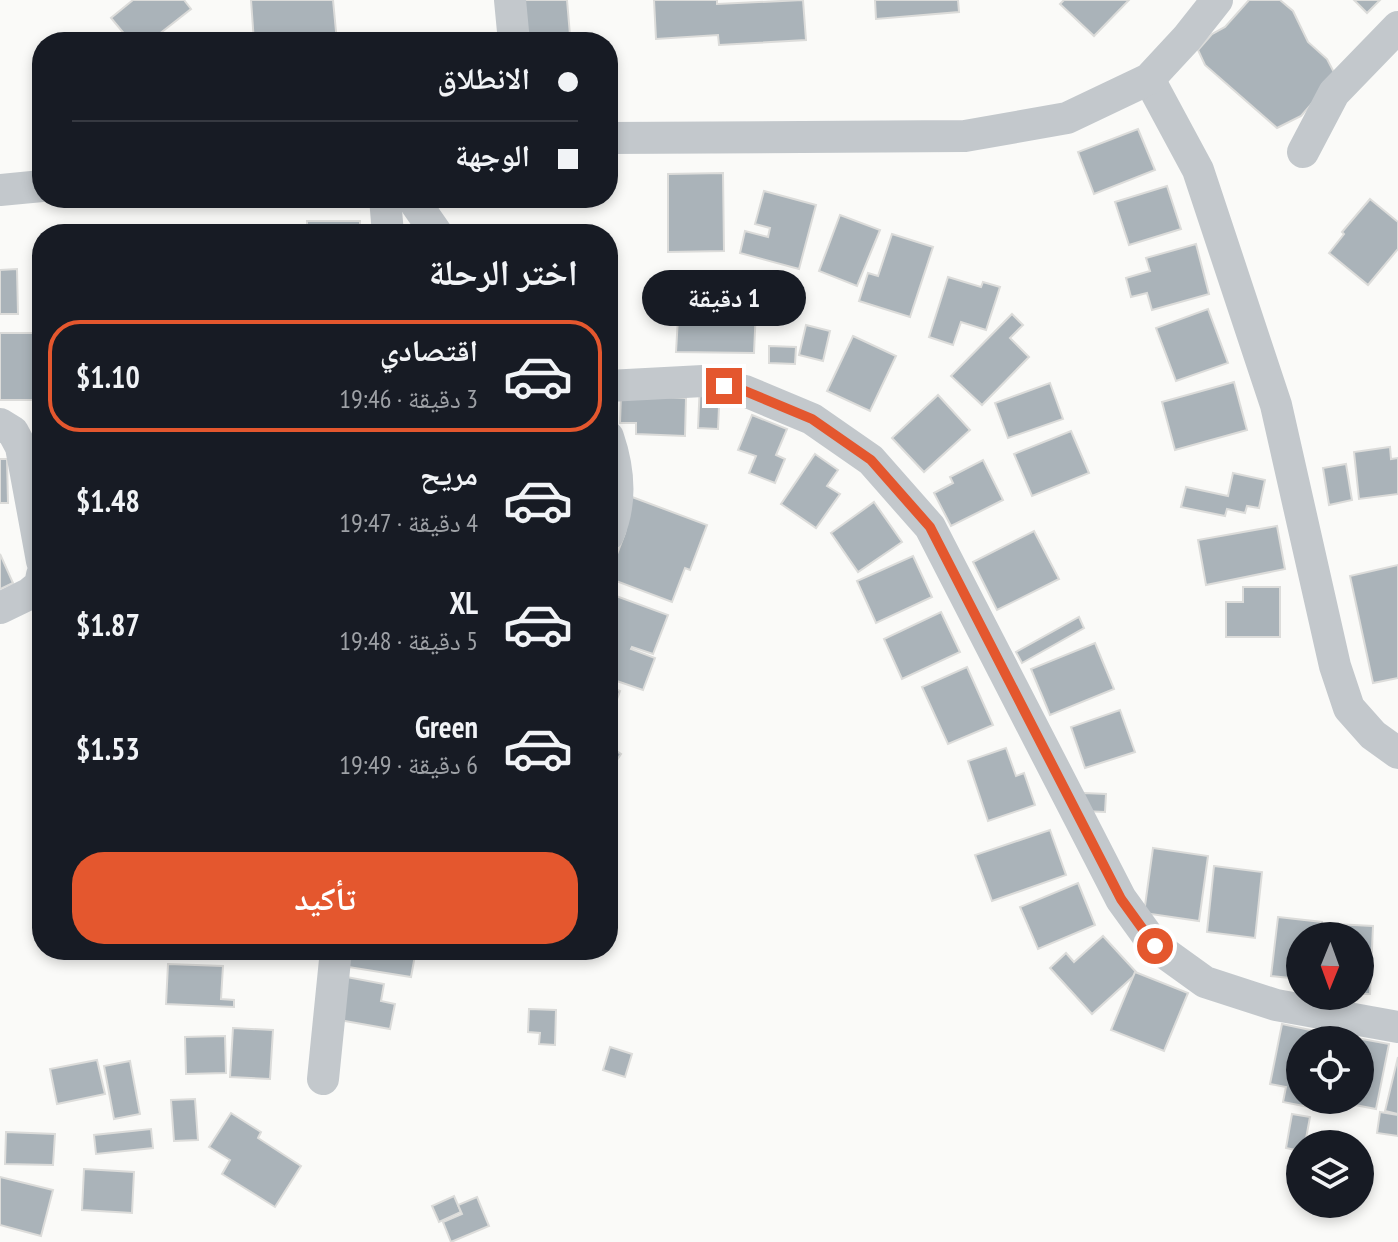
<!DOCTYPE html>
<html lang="ar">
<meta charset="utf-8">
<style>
body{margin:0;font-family:"PT Sans Narrow","Noto Naskh Arabic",sans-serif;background:#20242c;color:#f1f3f6;direction:rtl;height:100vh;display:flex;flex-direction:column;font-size:30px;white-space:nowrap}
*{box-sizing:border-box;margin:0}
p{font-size:26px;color:#9ea1a6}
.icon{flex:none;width:44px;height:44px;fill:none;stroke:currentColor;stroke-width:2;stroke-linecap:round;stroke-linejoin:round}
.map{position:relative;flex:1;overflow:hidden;direction:ltr}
.side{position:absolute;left:32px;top:224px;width:586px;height:736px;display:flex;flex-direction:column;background:#171b24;border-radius:32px;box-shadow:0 4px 12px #0003;direction:rtl}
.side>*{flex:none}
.top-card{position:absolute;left:32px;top:32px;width:586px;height:176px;border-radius:32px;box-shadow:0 4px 12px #0003;direction:rtl;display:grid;align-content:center;height:176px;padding:0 40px;background:#171b24}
.needle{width:52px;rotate:181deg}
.controls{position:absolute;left:1286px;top:922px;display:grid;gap:16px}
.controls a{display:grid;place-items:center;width:88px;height:88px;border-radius:50%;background:#171b24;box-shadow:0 4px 12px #0003;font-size:40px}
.end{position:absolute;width:36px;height:36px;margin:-18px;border:10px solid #e4572e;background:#fff;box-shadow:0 0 0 4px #fff}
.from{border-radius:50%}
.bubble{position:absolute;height:56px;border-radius:28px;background:#171b24;box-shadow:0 4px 12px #0003;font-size:26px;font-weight:700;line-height:56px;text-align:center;direction:rtl}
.top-card b{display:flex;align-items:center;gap:28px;height:76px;font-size:30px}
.top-card b+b{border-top:2px solid #363941}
.top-card i{width:20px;height:20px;background:#f1f3f6}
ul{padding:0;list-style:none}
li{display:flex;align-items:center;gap:24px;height:112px;margin:0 16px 12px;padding:0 24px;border:4px solid transparent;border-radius:32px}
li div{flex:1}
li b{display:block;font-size:30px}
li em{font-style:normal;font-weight:700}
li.current{border-color:#e4572e}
li>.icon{width:72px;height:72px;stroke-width:1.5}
h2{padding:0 40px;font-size:36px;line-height:96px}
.action{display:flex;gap:16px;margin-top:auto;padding:16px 40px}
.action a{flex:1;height:92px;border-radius:32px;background:#e4572e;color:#fff;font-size:32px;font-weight:700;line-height:92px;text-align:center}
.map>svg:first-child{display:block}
.building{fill:#aab3b9;stroke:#dcdcda;stroke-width:2}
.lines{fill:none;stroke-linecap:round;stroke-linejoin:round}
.minor{stroke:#c3c8cc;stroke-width:32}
.route{stroke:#e4572e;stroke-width:10}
</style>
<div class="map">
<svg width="1398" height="1242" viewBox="0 0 1398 1242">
<rect width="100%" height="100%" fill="#fafaf8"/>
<g class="building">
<polygon points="133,0 184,0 191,9 149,42 131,42 111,18"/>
<polygon points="251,0 333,0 337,42 254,42"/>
<polygon points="522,0 567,0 570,35 526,39"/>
<polygon points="654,0 717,0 717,4 803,0 806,40 719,45 718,35 656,39"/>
<polygon points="875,0 958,0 959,12 876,19"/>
<polygon points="1064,0 1129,0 1094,36 1060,4"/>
<polygon points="1249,0 1280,0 1293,11 1308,42 1327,59 1338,80 1328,85 1301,116 1277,128 1205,65 1198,50 1212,34 1225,27"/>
<polygon points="1354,0 1380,0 1367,13"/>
<polygon points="1138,129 1155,170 1094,194 1078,152"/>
<polygon points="723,173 724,251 668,252 668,174"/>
<polygon points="1167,186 1181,229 1129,245 1115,202"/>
<polygon points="764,191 816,205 799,269 740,253 745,231 768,237 770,228 755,224"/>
<polygon points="1370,199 1398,222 1398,249 1368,285 1329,253 1344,234 1342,232"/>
<polygon points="840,215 880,230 857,286 819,271"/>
<rect x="307" y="221" width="53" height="13"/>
<polygon points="218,231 218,234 161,234 161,232"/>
<polygon points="892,234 933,247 910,317 859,301 868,273 878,276"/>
<polygon points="1196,244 1209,294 1152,310 1147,293 1131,297 1126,278 1150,271 1146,258"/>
<polygon points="17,269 18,314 0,314 0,270"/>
<polygon points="948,277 981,287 983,282 1000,287 986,330 961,322 953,345 929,337"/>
<polygon points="680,284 757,287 754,353 676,352"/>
<polygon points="1208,309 1228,363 1176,381 1156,328"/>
<polygon points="1012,314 1023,325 1010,338 1029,357 982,405 951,376"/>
<polygon points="806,325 830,331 823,361 799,355"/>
<rect x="0" y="333" width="42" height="67"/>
<polygon points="853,336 896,356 870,411 827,391"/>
<polygon points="769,346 796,347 795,364 769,363"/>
<polygon points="1234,382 1247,430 1175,450 1162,402"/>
<polygon points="700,383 720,384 718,429 698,428"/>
<polygon points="1050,383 1063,419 1008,438 995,403"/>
<polygon points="621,395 686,398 685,436 636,434 636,423 620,423"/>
<polygon points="938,395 970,430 924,472 892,438"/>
<polygon points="752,415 787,429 776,455 785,459 775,483 749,473 756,456 738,450"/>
<polygon points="1071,431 1089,473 1032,496 1014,454"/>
<polygon points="1390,447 1391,459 1398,458 1398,494 1359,499 1354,452"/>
<polygon points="815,454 838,470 827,486 840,494 816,528 781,504"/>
<polygon points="0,459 7,459 8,503 0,503"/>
<polygon points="983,460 1003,500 951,526 934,493 953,483 950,477"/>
<polygon points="1346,464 1352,500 1329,505 1323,468"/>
<polygon points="1233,473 1265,480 1259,508 1247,506 1245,513 1227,509 1225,516 1181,507 1186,487 1228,496"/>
<polygon points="632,497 707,525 690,570 685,568 672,602 608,578 625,533"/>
<polygon points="874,502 902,542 858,572 831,533"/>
<polygon points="1277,526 1285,569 1206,585 1198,540"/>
<polygon points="1034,531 1059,579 997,610 973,562"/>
<polygon points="0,554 13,583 0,589"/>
<polygon points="913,556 932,597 876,623 857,581"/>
<polygon points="1398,565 1398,678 1373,683 1350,576"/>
<polygon points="1243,587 1280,587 1280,637 1226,637 1226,602 1243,602"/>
<polygon points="608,593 668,615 653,654 632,647 631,649 655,658 643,690 608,678"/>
<polygon points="941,612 960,652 902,679 884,639"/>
<polygon points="1079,617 1084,628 1022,663 1016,652"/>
<polygon points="1095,643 1114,689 1050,715 1031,669"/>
<polygon points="967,667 993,725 948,744 922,687"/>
<polygon points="608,686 620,691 608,723"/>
<polygon points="1120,710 1135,752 1085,768 1071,727"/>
<polygon points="608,745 621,754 608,773"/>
<polygon points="1006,748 1016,776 1024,773 1035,805 988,821 968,761"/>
<polygon points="1084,793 1106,794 1105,812 1083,811"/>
<polygon points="1050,830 1066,875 992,901 975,855"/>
<polygon points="1153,848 1208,856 1199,921 1144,913"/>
<polygon points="1214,866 1262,872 1255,938 1207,932"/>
<polygon points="1078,883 1095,925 1038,949 1020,907"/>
<polygon points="1278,917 1322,922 1320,936 1300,936 1300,979 1271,976"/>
<polygon points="1333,924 1373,926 1370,994 1360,994 1360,936 1332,936"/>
<polygon points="1103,936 1137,973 1092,1014 1050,968 1066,953 1074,962"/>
<polygon points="338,950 416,950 411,977 336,965"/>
<polygon points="168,964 223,966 221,999 234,1000 234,1007 166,1004"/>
<polygon points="1135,972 1188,993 1164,1051 1111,1030"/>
<polygon points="336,975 384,984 381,1001 395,1004 390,1029 328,1018"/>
<polygon points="529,1009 556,1010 555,1045 539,1044 540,1033 528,1032"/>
<polygon points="1282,1024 1329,1034 1327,1040 1300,1040 1300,1100 1315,1100 1314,1108 1283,1102 1286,1087 1270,1084"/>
<polygon points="233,1028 273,1030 270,1079 230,1077"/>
<polygon points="225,1036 226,1073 186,1074 185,1037"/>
<polygon points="1346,1036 1389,1044 1376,1109 1334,1101 1360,1100 1360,1040 1346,1040"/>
<polygon points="610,1047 632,1054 625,1077 603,1070"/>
<polygon points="1398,1057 1398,1114 1385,1111"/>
<polygon points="97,1060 105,1094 57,1104 50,1069"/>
<polygon points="130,1061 140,1114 114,1119 104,1066"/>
<polygon points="195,1099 198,1140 174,1141 171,1100"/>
<polygon points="1380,1112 1398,1115 1398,1136 1377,1133"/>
<polygon points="231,1113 261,1132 258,1138 301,1166 275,1207 222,1174 230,1160 209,1147"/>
<polygon points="1292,1114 1310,1117 1305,1144 1300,1144 1300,1151 1286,1148"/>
<polygon points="151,1129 153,1148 96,1154 94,1135"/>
<polygon points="6,1132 55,1134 53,1165 5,1164"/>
<polygon points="84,1169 134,1172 132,1213 82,1210"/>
<polygon points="0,1177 53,1190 41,1236 0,1225"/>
<polygon points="454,1196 461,1212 439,1222 432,1206"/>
<polygon points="477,1197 489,1226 451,1242 443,1222 462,1214 458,1205"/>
</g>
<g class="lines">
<g class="minor">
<polyline points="510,0 514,42"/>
<polyline points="1149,79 1198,170 1276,405 1335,666 1349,708 1373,735 1398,753"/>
<polyline points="608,138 965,136 1067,118 1149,79 1187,38 1217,0"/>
<polyline points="1303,152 1334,93 1398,27"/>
<polyline points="0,190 42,186"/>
<polyline points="385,198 388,234"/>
<polyline points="412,198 437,234"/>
<polyline points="608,386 703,381 745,391 812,419 871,460 930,527 1121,899 1155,946 1205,982 1276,1005 1398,1027"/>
<polyline points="0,424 13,432 21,447 42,561"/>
<path d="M608,437C619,469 622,503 608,535"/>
<polyline points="0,608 29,594 40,585 42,575"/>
<polyline points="323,1079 336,950"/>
</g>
</g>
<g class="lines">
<polyline class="route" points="724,386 745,391 812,419 871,460 930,527 1121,899 1155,946"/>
</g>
</svg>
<div class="controls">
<a><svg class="needle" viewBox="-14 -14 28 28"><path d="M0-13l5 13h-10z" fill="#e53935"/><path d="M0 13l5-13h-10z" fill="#9ea1a6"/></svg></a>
<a><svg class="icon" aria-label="locate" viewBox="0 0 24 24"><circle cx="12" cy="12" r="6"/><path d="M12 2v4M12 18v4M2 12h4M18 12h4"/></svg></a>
<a><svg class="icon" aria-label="layers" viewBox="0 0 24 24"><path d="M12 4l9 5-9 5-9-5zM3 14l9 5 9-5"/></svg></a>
</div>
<i class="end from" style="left:1155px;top:946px"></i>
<i class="end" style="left:724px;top:386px"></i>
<div class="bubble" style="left:642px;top:270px;width:164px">1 دقيقة</div>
<div class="top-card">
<b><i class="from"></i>الانطلاق</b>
<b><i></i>الوجهة</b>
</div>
<section class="side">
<h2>اختر الرحلة</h2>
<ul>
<li class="current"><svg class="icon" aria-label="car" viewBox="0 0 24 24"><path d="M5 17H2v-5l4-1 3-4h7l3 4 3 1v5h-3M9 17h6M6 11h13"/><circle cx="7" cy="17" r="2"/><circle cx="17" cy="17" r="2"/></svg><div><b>اقتصادي</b><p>3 دقيقة · 19:46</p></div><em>$1.10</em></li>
<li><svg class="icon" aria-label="car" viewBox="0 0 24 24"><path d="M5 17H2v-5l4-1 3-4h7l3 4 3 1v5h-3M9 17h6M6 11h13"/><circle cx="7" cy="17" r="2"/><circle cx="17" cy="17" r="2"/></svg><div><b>مريح</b><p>4 دقيقة · 19:47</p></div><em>$1.48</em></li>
<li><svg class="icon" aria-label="car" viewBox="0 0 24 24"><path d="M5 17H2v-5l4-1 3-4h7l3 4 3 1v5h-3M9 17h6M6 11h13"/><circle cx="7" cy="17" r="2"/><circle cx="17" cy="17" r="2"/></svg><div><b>XL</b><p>5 دقيقة · 19:48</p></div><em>$1.87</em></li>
<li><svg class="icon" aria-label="car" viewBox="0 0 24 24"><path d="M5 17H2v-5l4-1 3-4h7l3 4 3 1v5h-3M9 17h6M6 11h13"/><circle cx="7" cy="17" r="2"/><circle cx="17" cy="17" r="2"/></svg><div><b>Green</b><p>6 دقيقة · 19:49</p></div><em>$1.53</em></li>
</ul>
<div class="action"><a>تأكيد</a></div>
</section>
</div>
